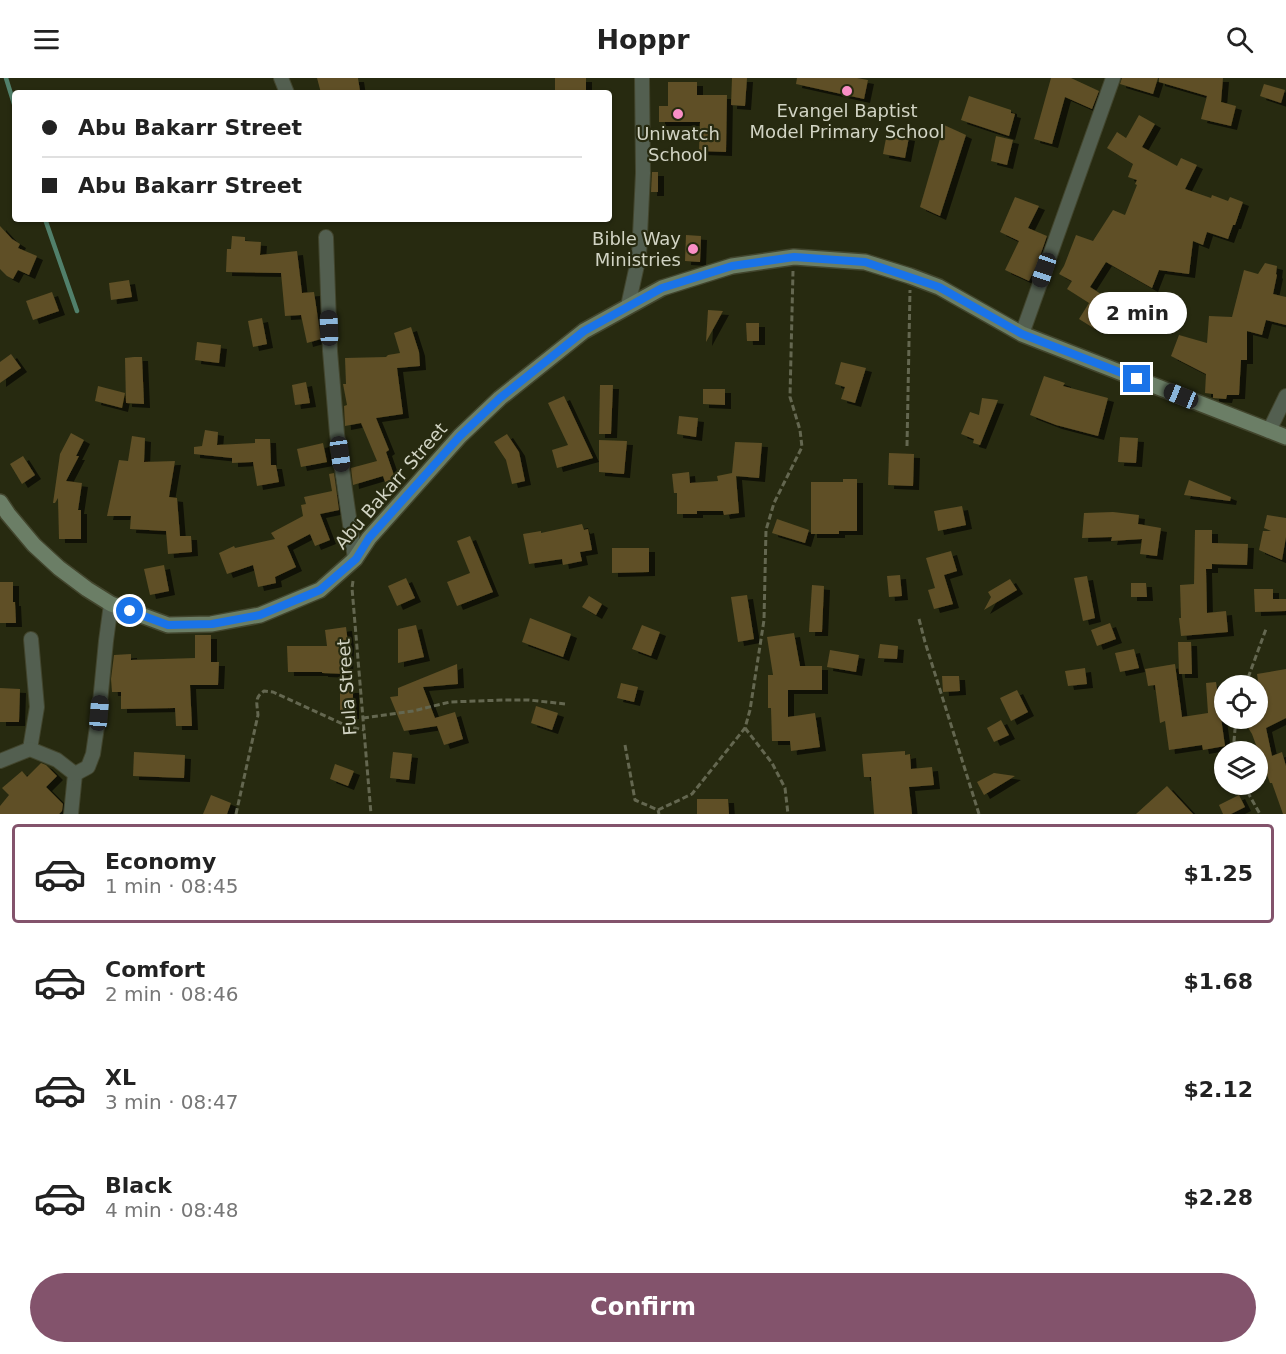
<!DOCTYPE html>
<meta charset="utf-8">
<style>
body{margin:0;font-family:"DejaVu Sans",sans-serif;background:#f6f6f6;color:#222;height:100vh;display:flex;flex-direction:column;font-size:22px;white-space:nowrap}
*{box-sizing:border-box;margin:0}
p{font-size:20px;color:#767676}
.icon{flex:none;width:33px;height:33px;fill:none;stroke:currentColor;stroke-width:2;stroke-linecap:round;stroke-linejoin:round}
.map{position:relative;height:736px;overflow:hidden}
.sheet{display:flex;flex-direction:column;background:#fff;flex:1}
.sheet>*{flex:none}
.top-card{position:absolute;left:12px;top:12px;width:600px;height:132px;border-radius:6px;box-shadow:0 2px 4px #0004;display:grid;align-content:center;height:132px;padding:0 30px;background:#fff}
.tools{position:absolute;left:1214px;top:597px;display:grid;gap:12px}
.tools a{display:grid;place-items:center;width:54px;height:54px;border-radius:50%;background:#fff;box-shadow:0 2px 4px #0004;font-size:30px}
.end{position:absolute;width:27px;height:27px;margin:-14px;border:8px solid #1a73e8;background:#fff;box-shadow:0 0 0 3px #fff}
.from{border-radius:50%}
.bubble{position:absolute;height:42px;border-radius:21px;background:#fff;box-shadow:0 2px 4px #0004;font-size:20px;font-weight:800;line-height:42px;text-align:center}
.car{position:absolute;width:18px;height:36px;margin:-18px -9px;border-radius:8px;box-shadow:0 0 4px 2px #0007;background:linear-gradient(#222 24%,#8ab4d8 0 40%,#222 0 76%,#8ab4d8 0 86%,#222 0)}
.top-card b{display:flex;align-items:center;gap:21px;height:57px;font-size:22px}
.top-card b+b{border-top:2px solid #e0e0e0}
.top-card i{width:15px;height:15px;background:#222}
ul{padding:10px 0 0;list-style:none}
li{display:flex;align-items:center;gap:18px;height:99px;margin:0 12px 9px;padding:0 18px;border:3px solid transparent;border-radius:6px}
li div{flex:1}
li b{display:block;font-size:22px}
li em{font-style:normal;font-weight:800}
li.current{border-color:#83536c}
li>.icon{width:54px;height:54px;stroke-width:1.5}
.cta{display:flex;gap:12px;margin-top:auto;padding:12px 30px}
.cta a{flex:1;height:69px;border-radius:36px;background:#83536c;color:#fff;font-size:24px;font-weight:800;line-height:69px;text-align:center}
header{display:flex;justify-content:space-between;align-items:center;height:78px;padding:0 30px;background:#fff;font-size:27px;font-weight:800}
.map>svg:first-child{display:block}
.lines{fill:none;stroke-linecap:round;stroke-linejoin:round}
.stream{stroke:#51806b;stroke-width:4.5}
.building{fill:#5e4f26;filter:url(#shadow)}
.street-casing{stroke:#42452d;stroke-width:16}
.secondary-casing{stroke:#42452d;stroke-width:18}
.path{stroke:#646750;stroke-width:3;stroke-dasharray:6 3;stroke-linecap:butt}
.street{stroke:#535f50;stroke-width:14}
.secondary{stroke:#6b7e66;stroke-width:15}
.route{stroke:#1a73e8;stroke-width:8}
.poi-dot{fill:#fa8fc6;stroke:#272a10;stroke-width:2}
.labels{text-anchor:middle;stroke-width:4.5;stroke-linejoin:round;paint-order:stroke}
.poi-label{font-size:18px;fill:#d2d4c4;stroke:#272a10}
.street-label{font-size:18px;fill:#d2d4c4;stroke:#272a10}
</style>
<header><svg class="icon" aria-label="menu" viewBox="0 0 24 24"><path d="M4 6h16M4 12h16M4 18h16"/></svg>Hoppr<svg class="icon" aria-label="search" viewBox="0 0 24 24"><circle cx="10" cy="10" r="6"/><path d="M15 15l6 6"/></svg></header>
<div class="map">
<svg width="1286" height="736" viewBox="0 0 1286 736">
<defs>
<filter id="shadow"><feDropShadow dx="6" dy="4" stdDeviation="0" flood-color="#0009"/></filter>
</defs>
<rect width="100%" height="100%" fill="#272a10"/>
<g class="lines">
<g class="stream">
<polyline points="6,0 15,29"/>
<polyline points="45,141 77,233"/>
</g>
</g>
<g class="building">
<polygon points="317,0 358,0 360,13 345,15 321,15"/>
<rect x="555" y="0" width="31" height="15"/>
<polygon points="732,0 747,0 745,28 731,27"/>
<polygon points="797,0 857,0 868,2 864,21 796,6"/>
<polygon points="1051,0 1071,0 1099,13 1092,31 1065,19 1052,66 1034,61"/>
<polygon points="1122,0 1158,0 1153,16 1120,6"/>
<polygon points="1159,0 1223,0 1221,24 1236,28 1231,48 1201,41 1207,18 1159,4"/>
<polygon points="668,4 697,4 697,17 727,17 726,74 699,73 700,44 659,44 659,28 668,28"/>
<polygon points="1264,6 1285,12 1281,25 1260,18"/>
<polygon points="969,18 1011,32 1011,35 1015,36 1009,58 961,42"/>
<polygon points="1139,37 1155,46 1142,69 1177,88 1181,80 1197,87 1185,111 1211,120 1212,117 1228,123 1230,119 1243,124 1235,147 1233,147 1228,161 1207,154 1203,167 1193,163 1189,196 1159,192 1152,210 1106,184 1090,209 1112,223 1095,251 1079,241 1089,225 1067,211 1072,203 1059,196 1064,188 1076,157 1093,163 1113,132 1125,137 1137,107 1135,106 1137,102 1128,99 1133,86 1107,70 1117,54 1126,60"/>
<polygon points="944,47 966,57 940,138 920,129"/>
<polygon points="887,55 909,59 905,80 883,76"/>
<polygon points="996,58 1013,62 1007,87 991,83"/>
<polygon points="652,94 658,94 658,114 651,114"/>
<polygon points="1015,119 1039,128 1028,150 1047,158 1038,184 1029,203 1005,192 1019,163 1000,154"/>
<polygon points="0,148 12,161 20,166 18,170 37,178 29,197 18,192 13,201 7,198 0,191"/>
<polygon points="686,157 701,158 700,184 685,183"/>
<polygon points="232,158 245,159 245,163 261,164 260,177 297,173 302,215 314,214 321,261 307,265 301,237 285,238 281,195 226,194 227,171 231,171"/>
<polygon points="1265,185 1277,188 1276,196 1277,197 1273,216 1286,219 1286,247 1266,242 1262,257 1247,253 1247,282 1241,282 1239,317 1227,317 1226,321 1213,320 1213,316 1205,315 1206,296 1171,278 1179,257 1207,265 1209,238 1232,239 1244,192 1258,196"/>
<polygon points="129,202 132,219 111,222 109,205"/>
<polygon points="52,214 59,233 33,242 26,223"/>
<polygon points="708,232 723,233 706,264"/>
<polygon points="262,240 267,266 253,269 248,243"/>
<polygon points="746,245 759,245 759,263 747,263"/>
<polygon points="411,249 419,274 420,288 397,290 403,336 376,340 389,372 386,374 395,400 385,404 383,398 353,407 351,390 377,383 361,345 345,348 344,328 347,327 343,306 346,306 345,280 386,279 388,277 400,275 394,255"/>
<polygon points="197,264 221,267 219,285 195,282"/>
<polygon points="11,276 21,290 0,305 0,284"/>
<polygon points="134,279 142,279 144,326 126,325 125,280"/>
<polygon points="841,284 866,290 855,325 841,321 845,309 835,306"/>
<polygon points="1044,298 1065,305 1063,308 1108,320 1098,358 1056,347 1030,337"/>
<polygon points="306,304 310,325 295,327 292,307"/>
<polygon points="600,307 613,307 611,356 599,356"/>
<polygon points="98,308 125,315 122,330 95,323"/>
<polygon points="703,311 725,311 725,327 703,326"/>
<polygon points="564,318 593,380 557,390 552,372 568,367 548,325"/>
<polygon points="982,320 998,322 980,367 973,365 974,361 961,356 970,334 979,337"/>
<polygon points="679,338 698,340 696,359 677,356"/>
<polygon points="205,352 218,354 217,367 255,365 255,361 270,361 271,387 276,387 279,404 257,408 253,384 232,385 232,380 194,376 194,369 202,368"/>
<polygon points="71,355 84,362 76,378 79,378 66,403 82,405 78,432 81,432 81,461 59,461 58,420 55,425 53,425 60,376"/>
<polygon points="507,356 519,374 525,403 512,406 506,382 494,364"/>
<polygon points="132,358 145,360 144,384 175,383 169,419 177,420 180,458 191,458 192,474 168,476 166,453 130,451 131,438 107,438 119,382 128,383"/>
<polygon points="1120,359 1138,360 1136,385 1118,384"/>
<polygon points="599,362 627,363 624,396 599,394"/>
<polygon points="735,364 762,365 759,400 736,398 739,435 724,437 723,433 697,433 697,436 677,436 677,415 674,415 672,396 689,394 690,405 718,403 717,398 732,395"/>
<polygon points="323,365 327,384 301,389 297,371"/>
<polygon points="889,375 914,376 913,408 888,407"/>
<polygon points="23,378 35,397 22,406 10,386"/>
<polygon points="334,395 339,432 320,436 330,462 315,468 310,456 287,468 296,489 275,499 276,505 258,509 253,487 227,496 219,475 234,468 235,470 275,461 271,455 303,438 301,427 306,426 304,419 332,413 329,396"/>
<polygon points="843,401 857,401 857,453 839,453 839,456 811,456 811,404 843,404"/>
<polygon points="1189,402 1231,419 1230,423 1184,417"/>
<polygon points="962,428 966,447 938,453 934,433"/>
<polygon points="1113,434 1139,437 1138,446 1161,450 1157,478 1140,476 1142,461 1111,463 1112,459 1082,460 1084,435"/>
<polygon points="1267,437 1286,440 1286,459 1282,482 1259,472 1263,453 1271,453 1264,450"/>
<polygon points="777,441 809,452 805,465 772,455"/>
<polygon points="582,446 584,452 588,451 592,472 580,474 582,483 563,487 562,481 529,486 523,456 541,453 541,455"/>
<polygon points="1195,452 1212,452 1212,465 1248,466 1247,487 1212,486 1212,491 1206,491 1207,535 1226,533 1228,554 1181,558 1179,540 1181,540 1180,507 1194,506"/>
<polygon points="470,458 493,514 457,528 447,504 470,495 457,463"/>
<polygon points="612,470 649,470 649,494 612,495"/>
<polygon points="951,473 957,493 944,497 953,526 934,531 928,512 935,510 926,480"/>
<polygon points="164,487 169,513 150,517 144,491"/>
<polygon points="900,497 902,518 889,519 887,498"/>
<polygon points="1087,498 1095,540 1083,543 1074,500"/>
<polygon points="406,500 415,520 397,528 388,508"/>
<polygon points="1010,501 1017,512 984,532 991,519 988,514"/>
<polygon points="0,504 13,504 13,524 15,524 16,545 0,545"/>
<polygon points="1131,505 1146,505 1147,519 1131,519"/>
<polygon points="812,507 824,508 822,554 809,554"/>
<polygon points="1254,511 1273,511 1273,521 1286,521 1286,533 1255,534"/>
<polygon points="747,517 754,561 738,564 731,519"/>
<polygon points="589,518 602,526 596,537 582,529"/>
<polygon points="530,540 571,556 563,579 522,564"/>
<polygon points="1110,545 1116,561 1097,568 1091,552"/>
<polygon points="416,547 424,579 398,585 398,551"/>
<polygon points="642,547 660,554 651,578 632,571"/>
<polygon points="346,549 348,565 347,596 322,595 322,594 288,594 287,568 327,568 325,552"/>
<polygon points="794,555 800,588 822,588 822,612 788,612 788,639 815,635 820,669 791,673 790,663 772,663 771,630 768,630 768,597 773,597 767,559"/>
<polygon points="195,557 211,557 211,584 219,584 218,607 190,607 192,648 176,648 175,630 121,631 121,614 112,614 111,601 114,577 131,576 131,582 195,580"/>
<polygon points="1178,564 1191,564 1192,596 1179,596"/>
<polygon points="880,566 898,568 897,581 878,580"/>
<polygon points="1134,571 1139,590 1120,594 1115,575"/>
<polygon points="830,572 859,577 856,594 827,589"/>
<polygon points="457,586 458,606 423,609 435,640 455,634 463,661 444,667 437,648 404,653 390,619 398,618 398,610"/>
<polygon points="1175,586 1182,639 1208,635 1206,605 1216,604 1225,668 1203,672 1202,667 1169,672 1165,643 1160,645 1155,607 1148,608 1145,591"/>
<polygon points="1085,590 1087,606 1068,608 1065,593"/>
<polygon points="1286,591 1286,640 1266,650 1272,678 1282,674 1286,688 1286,736 1283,736 1272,705 1270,705 1252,656 1242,640 1257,640 1257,632 1262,629 1257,596"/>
<polygon points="942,598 959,598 960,613 943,614"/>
<polygon points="621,605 638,609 634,624 617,620"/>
<polygon points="0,610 20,611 19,644 0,644"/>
<rect x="340" y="611" width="13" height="26"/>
<polygon points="1017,612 1028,634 1011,643 1000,620"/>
<polygon points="536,628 558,635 552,652 531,645"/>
<polygon points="1001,642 1009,657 994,664 987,650"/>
<polygon points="905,673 905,677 910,676 911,691 932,689 934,707 909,709 912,736 874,736 871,699 864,699 862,676"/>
<polygon points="134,674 185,677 184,700 133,698"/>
<polygon points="393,674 412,676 409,702 390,700"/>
<polygon points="41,685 46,687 57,698 46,709 63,726 62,733 59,736 0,736 0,728 9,717 2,710 22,693 27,699"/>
<polygon points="335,686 354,693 348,708 330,701"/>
<polygon points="994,695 1015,698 984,717 977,704"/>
<polygon points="1167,708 1193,736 1136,736"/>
<polygon points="211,717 231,725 227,736 203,736"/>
<polygon points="1239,717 1245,729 1231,736 1223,736 1219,727"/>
<polygon points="697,721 728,721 729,736 697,736"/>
</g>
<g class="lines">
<g class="street-casing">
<g id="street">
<polyline points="281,0 287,15"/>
<polyline points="326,159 330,273 337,356 355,481"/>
<polyline points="628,228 639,178 643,95 642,0"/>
<polyline points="1022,256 1113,0"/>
<polyline points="1269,353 1286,318"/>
<polyline points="30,671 37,629 31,561"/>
<polyline points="0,683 30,671 57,682 75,696 71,736"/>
<polyline points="75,696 88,689 93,676 99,635 106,563 111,526"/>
</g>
</g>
<g class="secondary-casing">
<polyline id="secondary" points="0,424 8,436 34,467 59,490 87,511 111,526 168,547 211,546 260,537 320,512 355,481 369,460 460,358 500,320 584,253 662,210 732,188 794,179 865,184 910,198 939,209 1022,256 1286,359"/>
</g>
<g class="path">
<polyline points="907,368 910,212"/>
<polyline points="353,503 352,510 371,736"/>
<polyline points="919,541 925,564 979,736"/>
<polyline points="1245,608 1266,551"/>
<polyline points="363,640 413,633 450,624 504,622 529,622 565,626"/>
<polyline points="1236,640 1234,663 1236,674"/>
<polyline points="745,650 772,685 785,710 788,736"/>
<polyline points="625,667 635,722 658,732 659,736"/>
<polyline points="1243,706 1260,736"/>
<polyline points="658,732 692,716 745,650 750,632 764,542 766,452 774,425 802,369 800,352 790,319 793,193"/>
<path d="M236,736L258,637C257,625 254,620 264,613L273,614L347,648L364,652"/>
</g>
<use href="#street" class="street"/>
<use href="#secondary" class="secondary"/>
</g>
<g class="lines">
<polyline class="route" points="130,533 168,547 212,546 260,537 320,512 356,481 369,460 460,358 500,320 584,253 662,210 732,188 794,179 865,184 939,209 1022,256 1137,301"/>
</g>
<g class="poi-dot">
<circle cx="847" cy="13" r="6"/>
<circle cx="678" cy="36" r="6"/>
<circle cx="693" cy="171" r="6"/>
</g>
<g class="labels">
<g class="poi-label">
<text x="847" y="39">Evangel Baptist<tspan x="847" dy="21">Model Primary School</tspan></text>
<text x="678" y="62">Uniwatch<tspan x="678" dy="21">School</tspan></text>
<text x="681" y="167" text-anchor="end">Bible Way<tspan x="681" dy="21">Ministries</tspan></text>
</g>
<g class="street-label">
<text transform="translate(391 408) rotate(-49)" y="6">Abu Bakarr Street</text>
<text transform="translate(347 609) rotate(-94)" y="6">Fula Street</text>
</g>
</g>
</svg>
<div class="tools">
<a><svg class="icon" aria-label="locate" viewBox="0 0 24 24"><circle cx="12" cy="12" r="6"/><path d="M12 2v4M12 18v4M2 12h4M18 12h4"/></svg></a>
<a><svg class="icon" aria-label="layers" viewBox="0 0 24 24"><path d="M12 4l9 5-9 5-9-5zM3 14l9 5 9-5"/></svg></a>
</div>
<i class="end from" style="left:130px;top:533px"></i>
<i class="end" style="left:1137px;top:301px"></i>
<div class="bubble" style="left:1088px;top:214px;width:99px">2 min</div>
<i class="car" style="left:1044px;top:192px;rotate:199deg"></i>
<i class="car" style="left:329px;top:250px;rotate:358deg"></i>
<i class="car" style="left:1181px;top:318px;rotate:292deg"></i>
<i class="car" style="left:340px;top:376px;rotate:172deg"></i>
<i class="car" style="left:99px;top:635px;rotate:5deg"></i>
<div class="top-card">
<b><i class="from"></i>Abu Bakarr Street</b>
<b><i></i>Abu Bakarr Street</b>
</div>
</div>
<section class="sheet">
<ul>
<li class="current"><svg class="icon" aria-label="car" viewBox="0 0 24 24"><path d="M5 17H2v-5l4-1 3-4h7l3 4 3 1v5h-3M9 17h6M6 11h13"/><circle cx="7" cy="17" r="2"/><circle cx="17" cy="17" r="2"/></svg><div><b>Economy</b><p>1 min · 08:45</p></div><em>$1.25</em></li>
<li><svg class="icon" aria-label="car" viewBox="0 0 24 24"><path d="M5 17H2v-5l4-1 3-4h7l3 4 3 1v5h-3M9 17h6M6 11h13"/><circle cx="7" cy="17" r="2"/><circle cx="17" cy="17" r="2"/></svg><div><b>Comfort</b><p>2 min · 08:46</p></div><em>$1.68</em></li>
<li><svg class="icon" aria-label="car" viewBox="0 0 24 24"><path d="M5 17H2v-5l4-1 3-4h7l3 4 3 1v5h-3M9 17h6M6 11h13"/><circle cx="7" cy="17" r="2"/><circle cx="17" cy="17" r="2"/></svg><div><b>XL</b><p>3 min · 08:47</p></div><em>$2.12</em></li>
<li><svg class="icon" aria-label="car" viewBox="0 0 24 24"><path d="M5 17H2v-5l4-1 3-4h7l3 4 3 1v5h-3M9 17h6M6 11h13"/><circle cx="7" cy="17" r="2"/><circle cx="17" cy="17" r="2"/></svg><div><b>Black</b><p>4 min · 08:48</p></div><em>$2.28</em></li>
</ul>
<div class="cta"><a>Confirm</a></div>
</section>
